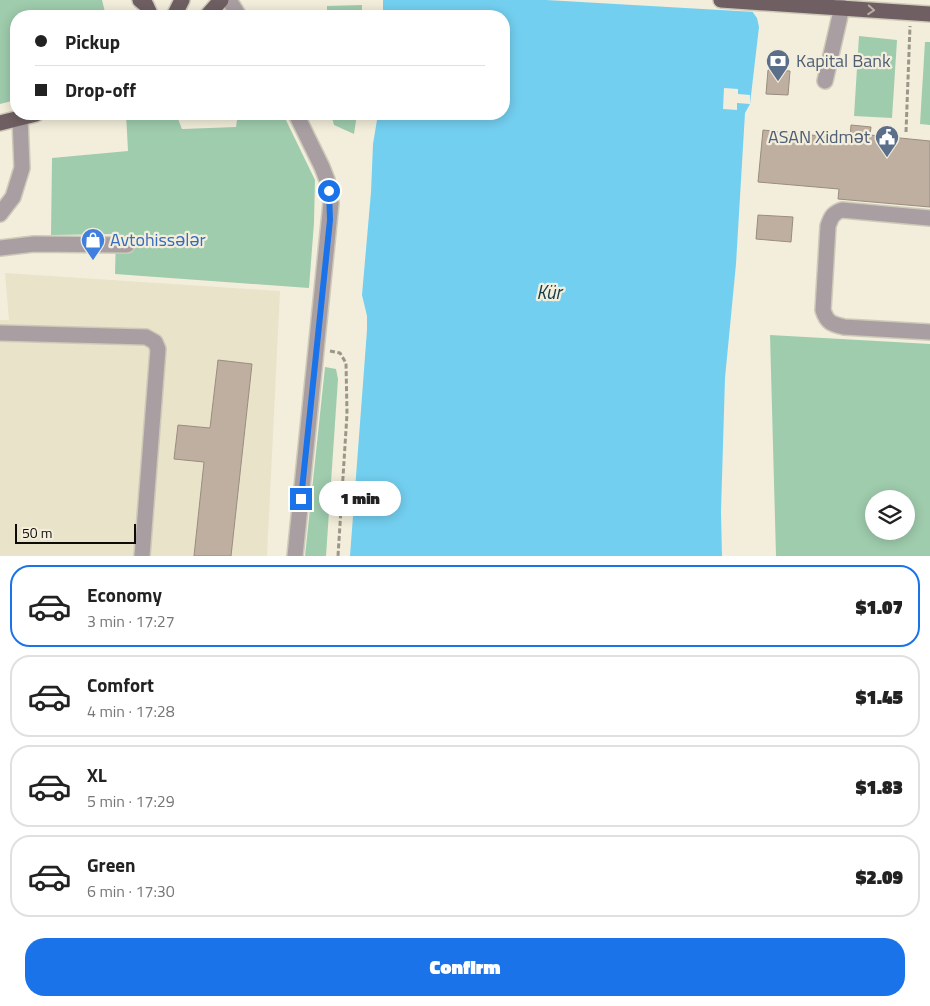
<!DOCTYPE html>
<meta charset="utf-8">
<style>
body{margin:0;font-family:"Titillium Web",sans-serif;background:#f2f2f2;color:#222;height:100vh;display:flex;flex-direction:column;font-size:19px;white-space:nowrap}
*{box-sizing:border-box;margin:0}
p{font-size:16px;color:#767676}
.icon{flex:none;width:28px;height:28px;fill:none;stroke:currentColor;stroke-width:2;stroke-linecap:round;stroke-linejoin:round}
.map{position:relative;height:556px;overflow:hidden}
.sheet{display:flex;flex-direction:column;background:#fff;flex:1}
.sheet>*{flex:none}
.banner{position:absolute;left:10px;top:10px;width:500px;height:110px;border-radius:20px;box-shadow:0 2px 12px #0003;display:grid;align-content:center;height:110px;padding:0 25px;background:#fff}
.fabs{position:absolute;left:865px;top:490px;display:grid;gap:10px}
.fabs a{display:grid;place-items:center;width:50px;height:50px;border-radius:50%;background:#fff;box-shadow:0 2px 12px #0003;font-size:25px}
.scale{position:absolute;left:15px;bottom:12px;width:121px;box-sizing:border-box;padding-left:5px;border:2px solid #0d0b06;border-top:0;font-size:14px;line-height:18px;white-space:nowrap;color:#0d0b06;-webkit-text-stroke:4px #f3eedb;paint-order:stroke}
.end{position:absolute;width:22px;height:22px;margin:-11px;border:6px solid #1a73e8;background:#fff;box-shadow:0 0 0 2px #fff}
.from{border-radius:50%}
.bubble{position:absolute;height:35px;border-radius:18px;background:#fff;box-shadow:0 2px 12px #0003;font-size:16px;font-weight:800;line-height:35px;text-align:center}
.banner b{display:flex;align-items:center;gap:18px;height:48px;font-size:19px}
.banner b+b{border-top:1px solid #e0e0e0}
.banner i{width:12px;height:12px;background:#222}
ul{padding:9px 0 0;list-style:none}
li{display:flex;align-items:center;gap:15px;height:82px;margin:0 10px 8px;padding:0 15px;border:2px solid #e0e0e0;border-radius:20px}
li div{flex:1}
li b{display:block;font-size:19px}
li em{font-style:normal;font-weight:800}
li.current{border-color:#1a73e8}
li>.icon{width:45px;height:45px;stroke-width:1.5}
.cta{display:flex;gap:10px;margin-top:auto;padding:10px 25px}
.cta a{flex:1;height:58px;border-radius:20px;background:#1a73e8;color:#fff;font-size:20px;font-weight:800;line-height:58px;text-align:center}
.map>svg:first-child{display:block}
.built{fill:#e9e3c9}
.green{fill:#9fccad;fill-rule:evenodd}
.water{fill:#73cff0}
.pier{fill:#f3eedb}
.building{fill:#beafa1;stroke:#9a8c7f}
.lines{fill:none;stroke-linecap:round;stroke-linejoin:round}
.minor-casing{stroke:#cecab9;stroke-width:18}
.major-casing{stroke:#cecab9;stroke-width:18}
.path{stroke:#9a9789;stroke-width:3;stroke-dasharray:5 2.5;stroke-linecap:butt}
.minor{stroke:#a99fa2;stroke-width:15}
.major{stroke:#6f5f63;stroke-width:15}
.oneway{stroke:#b8aea5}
.route{stroke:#1a73e8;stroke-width:6}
.labels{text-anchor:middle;stroke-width:4.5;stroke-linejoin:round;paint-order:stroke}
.service-label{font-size:18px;fill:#4e5e75;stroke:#f3eedb;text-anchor:start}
.shop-label{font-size:18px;fill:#366cbe;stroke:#f3eedb;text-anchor:start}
.water-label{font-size:19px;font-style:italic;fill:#123c4a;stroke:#f3eedb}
</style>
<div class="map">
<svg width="930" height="556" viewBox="0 0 930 556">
<rect width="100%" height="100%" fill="#f3eedb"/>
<polygon class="built" points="5,273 280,291 267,556 0,556 0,320 9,320"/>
<g class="green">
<polygon points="0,0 102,0 106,16 16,16 16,100 0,104"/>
<polygon points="362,5 362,16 327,16 327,6"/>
<polygon points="859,36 897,40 892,118 854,116"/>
<polygon points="925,42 930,42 930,125 920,124"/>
<polygon points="126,114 176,114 182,129 236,127 238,114 283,114 315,180 314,223 309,288 115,274 116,234 51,235 52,158 128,151"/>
<polygon points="331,114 357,114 354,134 334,125"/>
<path d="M770,335L930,344V556H776ZM874,499H906V531H874Z"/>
<polygon points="325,367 336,369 338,379 326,556 305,556"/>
</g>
<polygon class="water" points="383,0 744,0 757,18 759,27 750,104 745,113 736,264 725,378 721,512 722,556 350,556 367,330 367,316 362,295 371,192 373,144 378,114 504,114 504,16 383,16"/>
<g class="pier">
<polygon points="546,0 747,0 755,12"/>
<polygon points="724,88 738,89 738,94 750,95 750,104 737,103 737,110 723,109"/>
</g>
<g class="building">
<polygon points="768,70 790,71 788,95 766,94"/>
<polygon points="851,125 871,127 870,135 930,141 930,207 838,199 839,189 758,182 763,130 850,139"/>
<polygon points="758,215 793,217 791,242 756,239"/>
<polygon points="218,360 252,364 231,556 194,556 204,462 174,459 178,425 210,428"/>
</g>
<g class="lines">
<g class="minor-casing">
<g id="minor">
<polyline points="229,0 239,16"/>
<polyline points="825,81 842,7"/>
<polyline points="0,214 13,197 22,168 20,118"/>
<path d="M930,218L842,210C833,213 831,217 828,226L823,310C827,323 832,324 844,327L930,332"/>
<polyline points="0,248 34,244 127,245"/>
<polyline points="0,333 146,337 155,342 158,349 142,556"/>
<polyline points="295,556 331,203 327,180 322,167 296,114"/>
</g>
</g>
<g class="major-casing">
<g id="major">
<polyline points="140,0 146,5 151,16"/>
<polyline points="721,0 930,14"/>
<polyline points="174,16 182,0"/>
<polyline points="207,16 221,0"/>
<polyline points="0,123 36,114"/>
</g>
</g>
<g class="path">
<polyline points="906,132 910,26"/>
<polyline points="330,351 340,353 346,363 347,414 338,556"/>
</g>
<use href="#minor" class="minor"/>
<use href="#major" class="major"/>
</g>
<defs><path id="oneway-chevron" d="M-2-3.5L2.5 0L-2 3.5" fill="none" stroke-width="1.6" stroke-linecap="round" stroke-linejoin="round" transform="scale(1.25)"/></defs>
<use class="oneway" href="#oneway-chevron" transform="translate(871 10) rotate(4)"/>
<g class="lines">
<polyline class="route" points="301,499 330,220 329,191"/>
</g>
<defs>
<g id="bank-pin" transform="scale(1.25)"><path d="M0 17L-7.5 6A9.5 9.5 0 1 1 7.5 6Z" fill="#5c6f8a" stroke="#f3eedb"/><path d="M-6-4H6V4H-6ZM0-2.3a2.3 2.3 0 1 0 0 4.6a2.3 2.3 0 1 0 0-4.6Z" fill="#fff"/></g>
<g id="civic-pin" transform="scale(1.25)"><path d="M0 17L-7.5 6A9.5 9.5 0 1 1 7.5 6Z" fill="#5c6f8a" stroke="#f3eedb"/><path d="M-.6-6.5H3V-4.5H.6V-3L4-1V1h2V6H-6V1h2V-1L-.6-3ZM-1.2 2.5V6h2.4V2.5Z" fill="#fff"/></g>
<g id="shop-pin" transform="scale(1.25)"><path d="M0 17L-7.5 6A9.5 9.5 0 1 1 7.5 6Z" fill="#3f7fe0" stroke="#f3eedb"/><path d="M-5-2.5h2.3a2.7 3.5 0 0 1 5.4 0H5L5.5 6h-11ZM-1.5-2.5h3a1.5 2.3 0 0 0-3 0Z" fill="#fff"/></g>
</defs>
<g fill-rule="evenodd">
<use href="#bank-pin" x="778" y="61"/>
<use href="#civic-pin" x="887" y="137"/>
<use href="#shop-pin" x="93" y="240"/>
</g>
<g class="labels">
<g class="service-label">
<text x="796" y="67">Kapital Bank</text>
<text x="870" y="143" text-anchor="end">ASAN Xidmət</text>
</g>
<g class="shop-label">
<text x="110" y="246">Avtohissələr</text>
</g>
<g class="water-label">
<text x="549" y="299">Kür</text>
</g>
</g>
</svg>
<div class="fabs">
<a><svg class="icon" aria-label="layers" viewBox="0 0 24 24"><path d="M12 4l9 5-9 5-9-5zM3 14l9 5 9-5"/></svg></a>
</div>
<div class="scale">50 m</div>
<i class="end from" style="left:329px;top:191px"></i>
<i class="end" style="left:301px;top:499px"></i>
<div class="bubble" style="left:319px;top:481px;width:82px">1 min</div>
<div class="banner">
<b><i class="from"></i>Pickup</b>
<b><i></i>Drop-off</b>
</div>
</div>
<section class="sheet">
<ul>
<li class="current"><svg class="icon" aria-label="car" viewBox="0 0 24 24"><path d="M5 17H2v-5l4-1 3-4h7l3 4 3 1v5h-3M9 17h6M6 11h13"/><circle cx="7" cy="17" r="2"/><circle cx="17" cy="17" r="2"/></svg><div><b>Economy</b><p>3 min · 17:27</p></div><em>$1.07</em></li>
<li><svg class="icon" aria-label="car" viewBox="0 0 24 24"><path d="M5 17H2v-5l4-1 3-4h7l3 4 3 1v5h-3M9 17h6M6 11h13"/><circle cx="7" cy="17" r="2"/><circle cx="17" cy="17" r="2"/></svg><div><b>Comfort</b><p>4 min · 17:28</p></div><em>$1.45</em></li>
<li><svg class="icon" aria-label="car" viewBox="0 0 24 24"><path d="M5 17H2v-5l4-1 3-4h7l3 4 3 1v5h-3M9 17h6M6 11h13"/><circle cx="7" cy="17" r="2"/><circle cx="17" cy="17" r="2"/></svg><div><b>XL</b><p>5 min · 17:29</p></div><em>$1.83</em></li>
<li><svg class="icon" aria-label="car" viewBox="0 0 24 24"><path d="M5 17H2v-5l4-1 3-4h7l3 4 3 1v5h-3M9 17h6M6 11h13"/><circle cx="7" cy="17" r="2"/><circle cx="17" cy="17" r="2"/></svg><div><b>Green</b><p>6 min · 17:30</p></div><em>$2.09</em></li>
</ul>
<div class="cta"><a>Confirm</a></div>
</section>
